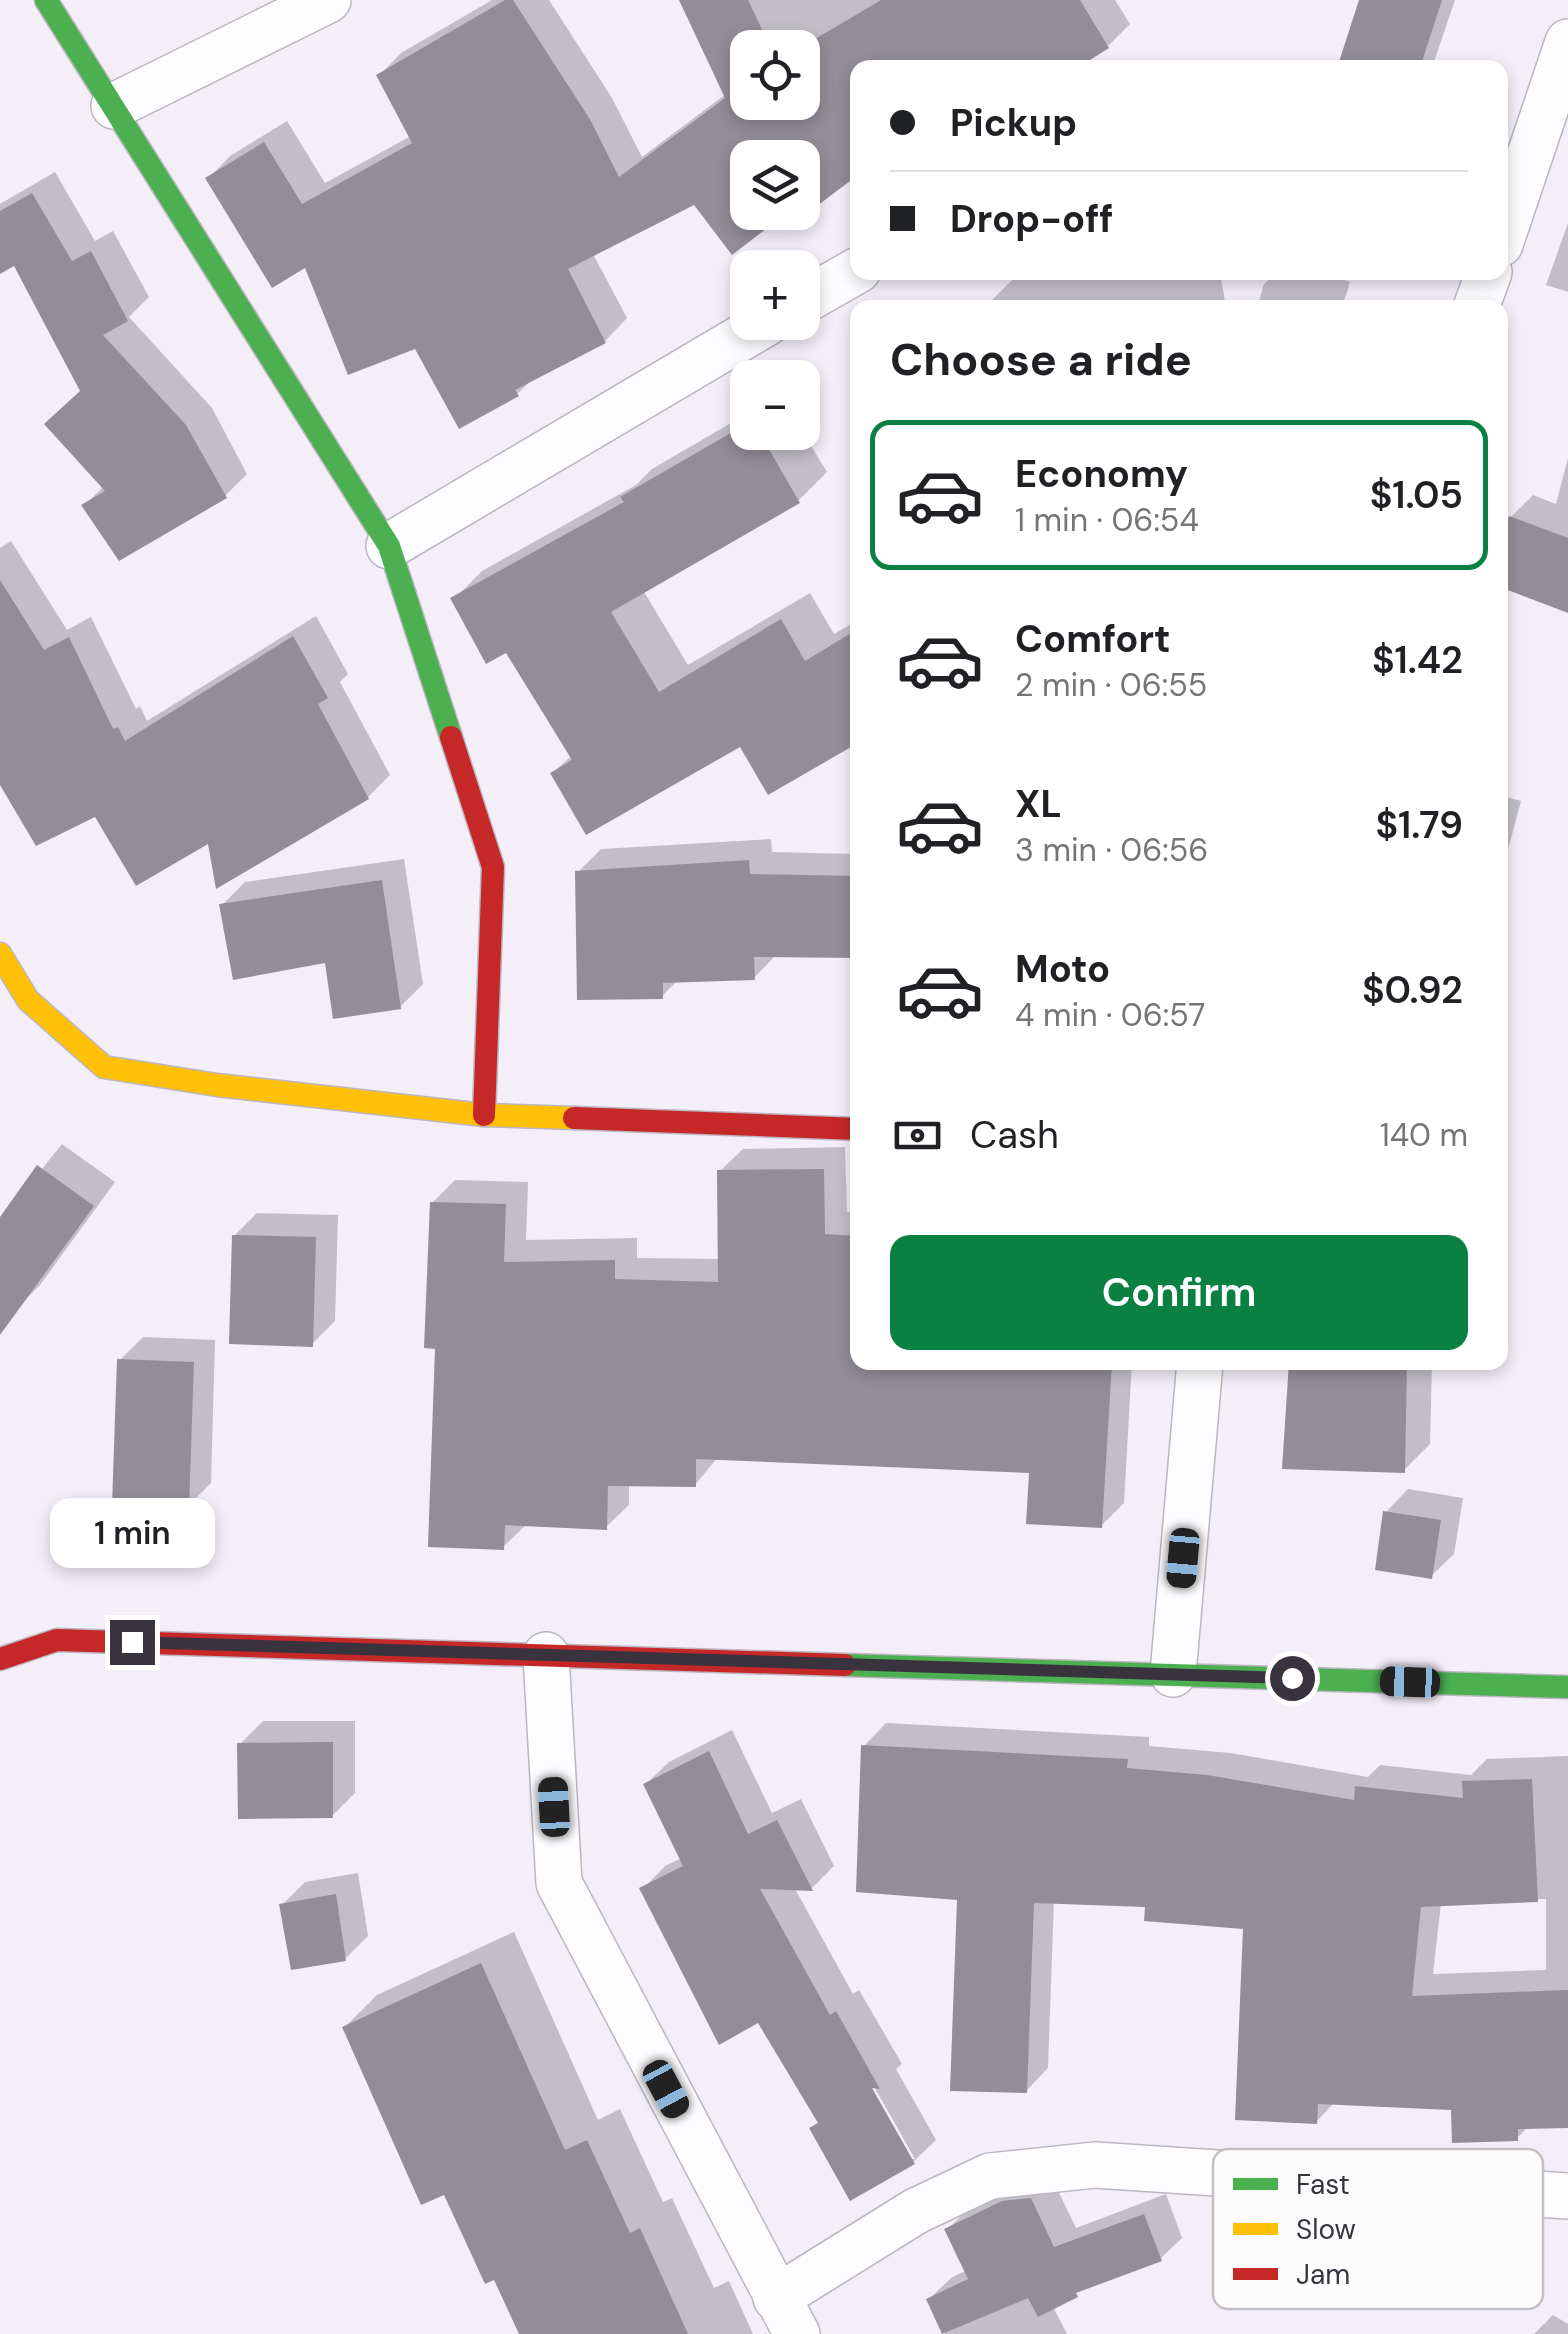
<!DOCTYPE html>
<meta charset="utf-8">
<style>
body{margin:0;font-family:"DM Sans",sans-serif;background:#f6f6f6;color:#202124;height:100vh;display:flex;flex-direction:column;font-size:38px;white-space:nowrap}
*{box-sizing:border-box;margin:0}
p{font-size:32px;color:#757577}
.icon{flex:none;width:55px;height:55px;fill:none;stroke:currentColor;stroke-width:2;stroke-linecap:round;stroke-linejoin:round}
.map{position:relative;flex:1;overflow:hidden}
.panel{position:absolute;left:850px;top:300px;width:658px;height:1070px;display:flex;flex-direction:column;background:#fff;border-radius:20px;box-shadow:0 5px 15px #0003}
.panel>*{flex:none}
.guide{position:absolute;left:850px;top:60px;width:658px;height:220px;border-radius:20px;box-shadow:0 5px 15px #0003;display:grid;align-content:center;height:220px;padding:0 40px;background:#fff}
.controls{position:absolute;left:730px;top:30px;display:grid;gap:20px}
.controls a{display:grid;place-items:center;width:90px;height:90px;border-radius:20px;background:#fff;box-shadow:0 5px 15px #0003;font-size:50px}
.end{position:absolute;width:45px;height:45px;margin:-22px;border:12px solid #39333e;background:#fff;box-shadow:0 0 0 5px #fff}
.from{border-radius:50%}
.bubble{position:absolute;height:70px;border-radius:20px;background:#fff;box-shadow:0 5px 15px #0003;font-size:32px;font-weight:600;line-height:70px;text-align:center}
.car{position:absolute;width:30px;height:60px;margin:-30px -15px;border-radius:12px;box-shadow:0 0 8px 2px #0007;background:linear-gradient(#222 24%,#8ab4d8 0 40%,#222 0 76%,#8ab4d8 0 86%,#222 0)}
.guide b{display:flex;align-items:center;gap:35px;height:95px;font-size:38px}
.guide b+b{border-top:2px solid #e0e0e0}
.guide i{width:25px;height:25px;background:#202124}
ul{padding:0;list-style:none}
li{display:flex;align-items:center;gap:30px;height:150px;margin:0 20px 15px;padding:0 20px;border:5px solid transparent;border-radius:20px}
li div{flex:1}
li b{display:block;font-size:38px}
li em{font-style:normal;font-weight:600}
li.active{border-color:#0b8043}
li>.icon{width:90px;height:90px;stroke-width:1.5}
h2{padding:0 40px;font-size:45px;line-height:120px}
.pay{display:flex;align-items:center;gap:25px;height:110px;padding:0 40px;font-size:38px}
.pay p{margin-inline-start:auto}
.action{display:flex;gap:20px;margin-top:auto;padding:20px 40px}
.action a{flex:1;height:115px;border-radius:20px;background:#0b8043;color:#fff;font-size:40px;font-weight:600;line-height:115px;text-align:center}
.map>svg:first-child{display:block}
.shadow{fill:#0003;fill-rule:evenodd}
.building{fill:#928d97}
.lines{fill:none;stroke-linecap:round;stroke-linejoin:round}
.street-casing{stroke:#bbb6c0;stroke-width:48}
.fast-casing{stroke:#bbb6c0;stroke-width:25}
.slow-casing{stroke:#bbb6c0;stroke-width:25}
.jam-casing{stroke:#bbb6c0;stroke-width:25}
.street{stroke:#fdfcfe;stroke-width:45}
.fast{stroke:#4caf50;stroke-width:22}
.slow{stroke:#ffc107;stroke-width:22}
.jam{stroke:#c62828;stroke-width:22}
.route{stroke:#39333e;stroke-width:12}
.key{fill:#fcfcfc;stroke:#c2c0c3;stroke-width:2.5}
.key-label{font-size:28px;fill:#39333e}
</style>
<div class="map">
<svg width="1568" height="2334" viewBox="0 0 1568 2334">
<rect width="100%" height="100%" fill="#f3eef8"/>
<g class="shadow">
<path d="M492,0H549L612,98L642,157L726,94L692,0H1115L1130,24L1108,46L858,68L802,212V158H748L732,252L695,202L593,254L627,318L605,341L534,378L517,394L416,346L306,264L208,179L230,156L287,121L325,183L411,136L379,76L401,53ZM748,48H802V102H748Z"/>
<polygon points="1361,0 1455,0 1432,68 1339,68"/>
<polygon points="55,172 95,241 113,231 149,297 129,317 212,408 247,474 225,496 84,506 104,486 83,390 15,262 0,271 0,204"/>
<polygon points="1568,223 1568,292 1546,285"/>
<polygon points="1027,272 1220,272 1226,308 995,308 992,300 1014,278"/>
<polygon points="1276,272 1321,272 1350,282 1342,308 1257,308 1264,284"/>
<polygon points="748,413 748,432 802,431 827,472 798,501 643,590 688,665 810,593 834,634 858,620 858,706 741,744 553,773 572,755 507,649 454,599 482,571 636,485 652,469"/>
<polygon points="1568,458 1568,610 1505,586 1500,598 1500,547 1511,517 1533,495 1556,504"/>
<polygon points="11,541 67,630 91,617 136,709 140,706 147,721 316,616 348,674 340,682 390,775 368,797 210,840 96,814 0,777 0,548"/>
<polygon points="1500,795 1521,801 1500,879"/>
<polygon points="771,839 772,852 858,854 858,956 777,954 754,978 678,980 662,996 578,872 601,849"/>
<polygon points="404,859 423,984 400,1007 327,960 222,905 245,882"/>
<polygon points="62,1144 115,1182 40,1285 17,1308 0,1295 0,1221"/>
<polygon points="845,1147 847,1212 858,1213 858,1362 1132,1362 1124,1503 1101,1526 1031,1471 718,1457 695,1485 629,1484 629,1505 606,1527 527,1524 503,1547 432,1203 455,1180 528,1182 526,1240 637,1238 637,1258 720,1259 720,1171 743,1149"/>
<polygon points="257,1213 338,1215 335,1321 312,1344 234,1236"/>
<polygon points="143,1337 215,1340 211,1483 188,1506 120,1360"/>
<polygon points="1293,1362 1432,1362 1430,1444 1404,1470"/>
<polygon points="1408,1489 1463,1498 1454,1554 1431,1576 1386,1512"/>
<polygon points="263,1721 355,1721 355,1793 332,1816 240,1744"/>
<path d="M886,1723L1149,1737V1746L1231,1753L1368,1777L1380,1765L1471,1775L1487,1759L1568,1756V2126H1529L1517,2138L1454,2108L1335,2102L1316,2122L1246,1927L1148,1904L1054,1901L1048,2068L1026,2091L959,1898L864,1746ZM1546,1899V1970L1433,1974L1441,1903Z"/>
<path d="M732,1730L772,1813L801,1799L834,1866L812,1888L794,1887L853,1994L859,1990L902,2064L896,2069L936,2140L913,2162L812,2128L819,2121L759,2020L643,1889L665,1866L682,1858L646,1784L669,1762ZM868,2076L915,2159H909L864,2079Z"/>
<polygon points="358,1873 368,1936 345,1959 282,1905 305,1882"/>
<polygon points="514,1932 598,2120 620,2109 663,2202 672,2198 714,2288 729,2281 753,2334 522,2334 496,2277 345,2027 377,1995"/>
<polygon points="1052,2178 1076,2228 1166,2194 1182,2238 1160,2259 1084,2287 1053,2307 1067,2334 945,2334 929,2299 951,2278 967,2270 947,2230 968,2209 1025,2181"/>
<polygon points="1553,2315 1568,2324 1568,2334 1534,2334"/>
</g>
<g class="building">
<polygon points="505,0 513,0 591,121 619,177 725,98 679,0 748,0 771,48 748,48 748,102 802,102 800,48 881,0 1080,0 1109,48 1077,68 858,68 858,175 797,221 791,212 802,212 802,158 748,158 748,212 788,212 732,255 694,205 568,269 606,343 515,390 519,396 459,429 415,349 348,375 305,268 272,288 205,178 264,142 302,204 412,143 376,75"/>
<polygon points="1359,0 1442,0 1420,68 1337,68"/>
<polygon points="32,193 72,261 91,251 128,321 103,335 186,425 227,498 119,561 81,505 105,491 44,424 80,391 14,266 0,274 0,211"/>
<polygon points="748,423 748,432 759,432 800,503 611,612 659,692 781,619 805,661 858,629 858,743 768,795 740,747 586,835 550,773 572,760 506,653 486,664 450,598 624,502 620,497"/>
<polygon points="1509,516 1568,538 1568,613 1500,587 1500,540"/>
<polygon points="0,580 44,650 69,637 113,729 118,727 125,741 293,636 328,698 318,704 369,799 216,889 208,844 136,886 95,817 36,846 0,785"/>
<polygon points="749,860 750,874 858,876 858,958 754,957 755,980 663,983 663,999 577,1000 575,871"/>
<polygon points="382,880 401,1009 333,1019 325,963 233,980 219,904"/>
<polygon points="37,1165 94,1206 0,1335 0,1217"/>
<polygon points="824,1169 825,1234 858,1236 858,1362 1112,1362 1102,1528 1026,1524 1029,1473 696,1459 696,1487 608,1486 607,1530 505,1525 504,1550 428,1547 435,1349 424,1348 430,1202 506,1204 504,1262 615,1260 615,1279 718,1282 717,1170"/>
<polygon points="232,1235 316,1237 313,1347 229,1344"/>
<polygon points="117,1359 194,1362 189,1509 112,1505"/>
<polygon points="1289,1362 1407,1362 1405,1473 1282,1469"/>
<polygon points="1383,1511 1441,1520 1432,1579 1375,1570"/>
<polygon points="333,1742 333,1818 238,1819 237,1743"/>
<polygon points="861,1745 1128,1759 1127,1768 1207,1775 1354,1800 1355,1786 1463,1798 1462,1781 1532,1779 1538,1902 1421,1907 1412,1996 1568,1990 1568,2128 1518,2129 1518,2141 1452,2143 1451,2110 1318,2104 1317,2124 1235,2120 1243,1929 1144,1921 1145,1907 1034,1903 1027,2093 950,2091 957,1900 856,1892"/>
<polygon points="709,1751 748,1834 777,1820 813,1891 760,1889 830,2015 836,2011 880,2089 872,2088 915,2164 850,2201 809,2128 818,2123 758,2023 719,2045 639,1888 683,1866 643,1784"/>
<polygon points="336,1894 346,1961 291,1970 279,1904"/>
<polygon points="481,1963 565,2150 587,2140 630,2233 640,2228 688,2334 519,2334 494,2280 485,2284 444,2195 421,2205 342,2027"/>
<polygon points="1031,2198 1054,2247 1144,2214 1162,2261 1076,2293 1078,2297 1038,2317 1028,2298 942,2334 926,2299 968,2279 944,2229 1002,2201"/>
</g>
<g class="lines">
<g class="street-casing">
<g id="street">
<polyline points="114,106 328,0"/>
<polyline points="1500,244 1568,42"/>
<polyline points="802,302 858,270"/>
<polyline points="1476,308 1489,272"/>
<polyline points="389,546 768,322"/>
<polyline points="546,1655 559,1883 797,2334"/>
<polyline points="1173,1674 1200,1362"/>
<polyline points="776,2298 916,2211 990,2176 1095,2165 1568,2196"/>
</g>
</g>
<g class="fast-casing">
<g id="fast">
<polyline points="46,0 389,546 451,737"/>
<polyline points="845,1665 1568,1687"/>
</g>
</g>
<g class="slow-casing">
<polyline id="slow" points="0,954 28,1000 104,1067 217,1085 484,1115 574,1118"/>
</g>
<g class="jam-casing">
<g id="jam">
<polyline points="451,737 493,867 484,1115"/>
<polyline points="574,1118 858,1129"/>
<polyline points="0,1659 57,1640 845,1665"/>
</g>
</g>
<use href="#street" class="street"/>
<use href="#fast" class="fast"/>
<use href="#slow" class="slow"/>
<use href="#jam" class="jam"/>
</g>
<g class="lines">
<polyline class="route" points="132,1642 1292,1678"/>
</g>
<rect x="1213" y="2149" width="330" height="160" rx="15" class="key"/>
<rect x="1233" y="2178" width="45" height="12" fill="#4caf50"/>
<rect x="1233" y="2223" width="45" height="12" fill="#ffc107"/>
<rect x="1233" y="2268" width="45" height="12" fill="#c62828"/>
<g class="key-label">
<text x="1296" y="2194">Fast</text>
<text x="1296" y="2239">Slow</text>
<text x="1296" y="2284">Jam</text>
</g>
</svg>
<div class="controls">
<a><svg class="icon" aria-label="locate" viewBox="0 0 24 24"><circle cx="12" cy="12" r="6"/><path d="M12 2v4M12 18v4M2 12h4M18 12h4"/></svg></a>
<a><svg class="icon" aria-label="layers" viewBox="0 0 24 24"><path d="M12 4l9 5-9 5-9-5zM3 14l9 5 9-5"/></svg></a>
<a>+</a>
<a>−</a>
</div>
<i class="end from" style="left:1292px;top:1678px"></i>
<i class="end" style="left:132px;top:1642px"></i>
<div class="bubble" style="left:50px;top:1498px;width:165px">1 min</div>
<i class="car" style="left:1183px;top:1558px;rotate:185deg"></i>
<i class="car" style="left:1410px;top:1682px;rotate:272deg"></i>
<i class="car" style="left:554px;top:1807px;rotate:357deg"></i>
<i class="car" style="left:666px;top:2089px;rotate:152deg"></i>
<div class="guide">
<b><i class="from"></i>Pickup</b>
<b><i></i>Drop-off</b>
</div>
<section class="panel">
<h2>Choose a ride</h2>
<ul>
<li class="active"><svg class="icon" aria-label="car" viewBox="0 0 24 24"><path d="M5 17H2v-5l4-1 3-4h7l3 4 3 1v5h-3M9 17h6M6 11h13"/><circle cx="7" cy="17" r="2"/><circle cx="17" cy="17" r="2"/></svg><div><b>Economy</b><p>1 min · 06:54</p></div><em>$1.05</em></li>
<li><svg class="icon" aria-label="car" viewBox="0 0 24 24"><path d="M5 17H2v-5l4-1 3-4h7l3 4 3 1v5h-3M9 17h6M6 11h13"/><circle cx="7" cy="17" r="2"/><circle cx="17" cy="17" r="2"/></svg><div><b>Comfort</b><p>2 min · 06:55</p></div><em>$1.42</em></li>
<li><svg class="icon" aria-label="car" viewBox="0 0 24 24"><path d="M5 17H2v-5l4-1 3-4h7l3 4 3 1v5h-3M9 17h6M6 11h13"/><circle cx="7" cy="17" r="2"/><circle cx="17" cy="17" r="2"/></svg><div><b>XL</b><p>3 min · 06:56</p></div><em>$1.79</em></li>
<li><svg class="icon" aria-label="car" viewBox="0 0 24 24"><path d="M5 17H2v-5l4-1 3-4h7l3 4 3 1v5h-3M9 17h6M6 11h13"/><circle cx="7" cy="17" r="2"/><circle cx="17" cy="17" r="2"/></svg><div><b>Moto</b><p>4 min · 06:57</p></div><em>$0.92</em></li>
</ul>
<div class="pay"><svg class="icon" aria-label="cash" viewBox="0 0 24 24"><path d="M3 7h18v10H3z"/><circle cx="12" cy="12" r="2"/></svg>Cash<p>140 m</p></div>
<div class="action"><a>Confirm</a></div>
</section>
</div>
